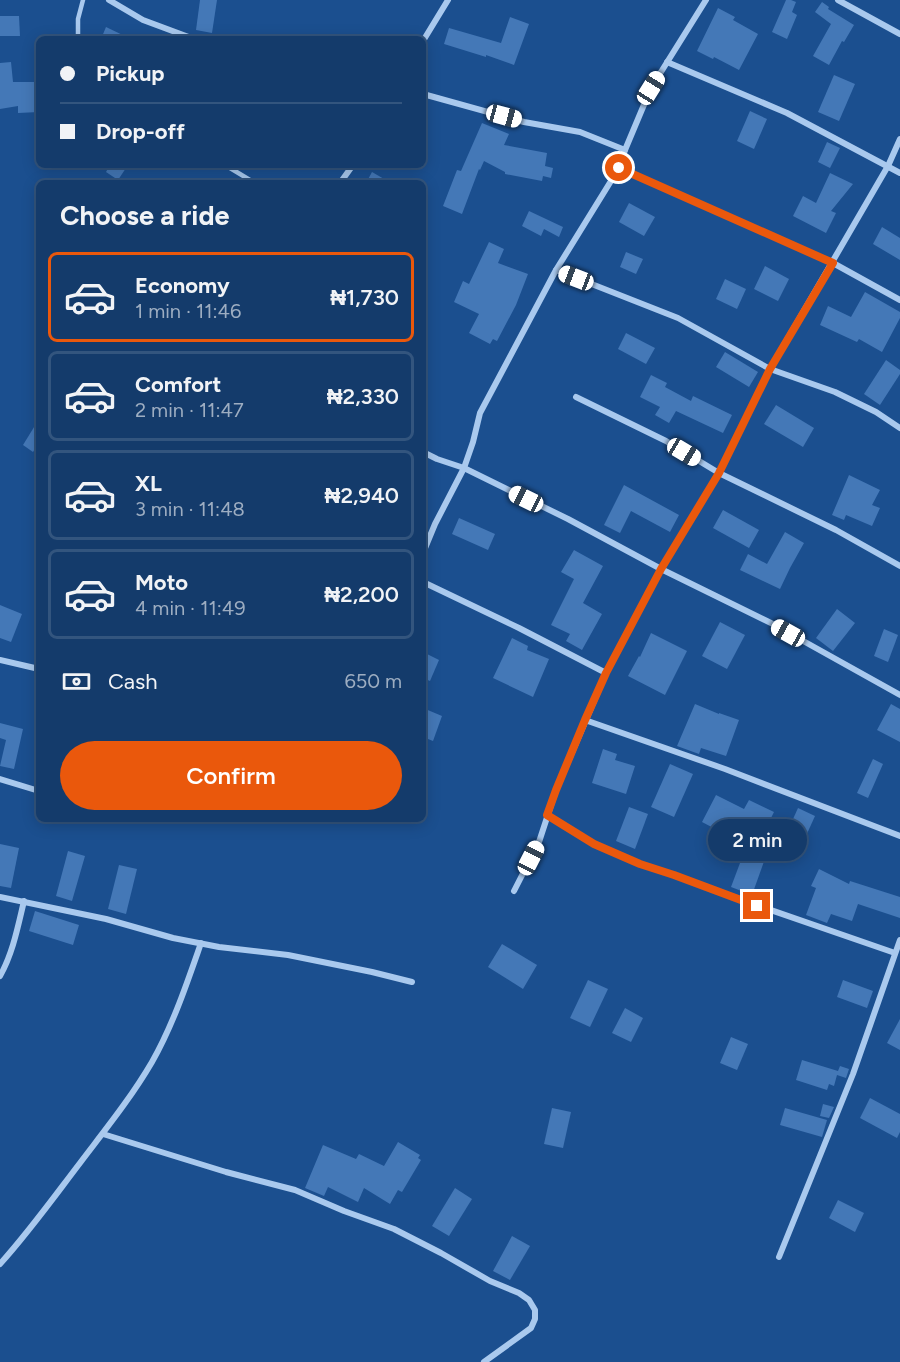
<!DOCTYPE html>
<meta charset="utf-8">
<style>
body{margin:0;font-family:Figtree,sans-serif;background:#1d4271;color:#f1f3f6;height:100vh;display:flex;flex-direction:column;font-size:22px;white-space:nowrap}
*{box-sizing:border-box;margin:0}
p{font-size:20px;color:#9dadc1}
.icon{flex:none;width:33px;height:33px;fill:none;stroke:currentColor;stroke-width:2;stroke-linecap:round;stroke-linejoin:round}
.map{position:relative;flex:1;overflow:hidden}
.sheet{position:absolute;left:36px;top:180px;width:390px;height:642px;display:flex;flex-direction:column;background:#143b6b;border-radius:9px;box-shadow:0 3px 15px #0003,0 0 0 2px #33557e}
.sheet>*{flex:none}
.guide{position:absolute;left:36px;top:36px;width:390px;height:132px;border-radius:9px;box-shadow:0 3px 15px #0003,0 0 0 2px #33557e;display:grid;align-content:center;height:132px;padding:0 24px;background:#143b6b}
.end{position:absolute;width:27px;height:27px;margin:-14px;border:8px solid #ea580c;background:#fff;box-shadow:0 0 0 3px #fff}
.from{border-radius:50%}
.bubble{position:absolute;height:42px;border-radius:21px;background:#143b6b;box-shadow:0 3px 15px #0003,0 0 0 2px #33557e;font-size:20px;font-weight:600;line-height:42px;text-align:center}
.car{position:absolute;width:18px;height:36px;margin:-18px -9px;border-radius:8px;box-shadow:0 0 4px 2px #0007;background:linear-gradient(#fff 24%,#345 0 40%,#fff 0 76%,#345 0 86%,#fff 0)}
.guide b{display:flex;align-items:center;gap:21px;height:57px;font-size:22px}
.guide b+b{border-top:2px solid #33557e}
.guide i{width:15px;height:15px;background:#f1f3f6}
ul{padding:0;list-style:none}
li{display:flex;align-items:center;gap:18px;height:90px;margin:0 12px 9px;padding:0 12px;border:3px solid #33557e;border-radius:9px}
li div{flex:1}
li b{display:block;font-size:22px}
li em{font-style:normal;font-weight:600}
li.active{border-color:#ea580c}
li>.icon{width:54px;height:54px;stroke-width:1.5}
h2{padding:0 24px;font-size:27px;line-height:72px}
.pay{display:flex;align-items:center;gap:15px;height:66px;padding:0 24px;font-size:22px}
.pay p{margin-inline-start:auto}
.cta{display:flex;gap:12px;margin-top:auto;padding:12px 24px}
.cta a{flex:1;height:69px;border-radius:36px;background:#ea580c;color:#fff;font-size:24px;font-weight:600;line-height:69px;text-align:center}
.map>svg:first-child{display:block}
.building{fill:#4478b7}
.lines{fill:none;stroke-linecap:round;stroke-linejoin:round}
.lane{stroke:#a9c9ee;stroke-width:4.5}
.street{stroke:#a9c9ee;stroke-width:6}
.route{stroke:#ea580c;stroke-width:8}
</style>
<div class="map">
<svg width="900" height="1362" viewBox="0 0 900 1362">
<rect width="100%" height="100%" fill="#1b4f8f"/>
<g class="building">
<polygon points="200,0 217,0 212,33 196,30"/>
<polygon points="786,0 791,0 796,2 792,12 797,15 787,39 772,32"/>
<polygon points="822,2 829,7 828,9 854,25 844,42 842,41 829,65 813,56 831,24 815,12"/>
<polygon points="718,8 735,17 733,20 758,34 739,70 714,57 713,59 697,51"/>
<polygon points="0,16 19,16 20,36 0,36"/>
<polygon points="510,17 529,24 514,65 486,55 486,57 444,44 449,28 501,43"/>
<polygon points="106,27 131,39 101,39"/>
<polygon points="11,62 13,82 39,82 39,112 18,113 18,106 0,109 0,63"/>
<polygon points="834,75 855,84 839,121 818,112"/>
<polygon points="750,111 767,119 754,149 737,141"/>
<polygon points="482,123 509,134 504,145 547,153 545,166 553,168 551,178 543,176 542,181 505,174 505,172 484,161 480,170 479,169 462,214 443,206 457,170 461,171"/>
<polygon points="827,142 840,148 830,168 818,162"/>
<polygon points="110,165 128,165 118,180 106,172"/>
<polygon points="372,172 391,183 366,183"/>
<polygon points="830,173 853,184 831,211 836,213 826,233 793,216 803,196 816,203"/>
<polygon points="629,203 655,217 644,236 619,222"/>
<polygon points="529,211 563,227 559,237 544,229 541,236 522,226"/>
<polygon points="882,227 900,238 900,260 873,244"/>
<polygon points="489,242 504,249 498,263 528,274 516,305 497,341 493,339 490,344 469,333 479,314 454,302 463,281 469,284"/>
<polygon points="626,252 643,259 636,274 620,267"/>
<polygon points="765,266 789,279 778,301 754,289"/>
<polygon points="725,279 746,289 737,309 716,299"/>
<polygon points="865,292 900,312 900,318 882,352 859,339 857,342 820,325 828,306 851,317"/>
<polygon points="626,333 655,348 646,364 618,349"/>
<polygon points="725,352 758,372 749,387 716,367"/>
<polygon points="886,360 900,370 900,374 880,405 864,394"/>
<polygon points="651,375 667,383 665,387 691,401 693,396 732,415 723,433 676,411 669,423 655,415 660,407 640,397"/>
<polygon points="776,405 814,428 803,447 764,424"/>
<polygon points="39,419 39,442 33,452 23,445"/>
<polygon points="849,475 880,490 872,505 880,508 872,526 846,515 844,520 832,515"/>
<polygon points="624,485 679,515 670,532 631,511 620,533 604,525"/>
<polygon points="723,510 759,530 749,548 713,528"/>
<polygon points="459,518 495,534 488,550 452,534"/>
<polygon points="785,532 804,543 790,568 780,589 740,570 748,554 767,564"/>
<polygon points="574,550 603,566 583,603 602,614 582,650 566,641 570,634 551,625 574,579 561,572"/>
<polygon points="0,605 22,614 11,642 0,638"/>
<polygon points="837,609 855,623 833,651 816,638"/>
<polygon points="720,622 745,635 727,669 702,656"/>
<polygon points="884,629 898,635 888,662 874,656"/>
<polygon points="651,633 687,651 665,695 628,676 639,656 640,657"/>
<polygon points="512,638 528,646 527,650 549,659 533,697 493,678"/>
<polygon points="423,652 439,660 430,681 423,678"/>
<polygon points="695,704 719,714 719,713 739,720 726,756 701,748 699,754 677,746"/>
<polygon points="891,704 900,709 900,742 877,730"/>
<polygon points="423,708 442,716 433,741 423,737"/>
<polygon points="0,723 23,729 14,769 0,766 6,740 0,738"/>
<polygon points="603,749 617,754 615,760 635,766 626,794 592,783"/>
<polygon points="873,759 883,764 868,798 857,793"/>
<polygon points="670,764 693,774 674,817 651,807"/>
<polygon points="716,795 744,809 749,800 774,812 756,848 767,853 752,895 731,887 749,839 724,827 721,832 702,822"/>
<polygon points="629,807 648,814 635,849 616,841"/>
<polygon points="798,808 815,816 796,858 779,850"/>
<polygon points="0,844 19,848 11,888 0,886"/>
<polygon points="68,851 85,856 72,901 56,896"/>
<polygon points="119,865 137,869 126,914 108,909"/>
<polygon points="819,869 849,884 850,881 900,897 900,918 858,904 852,921 831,914 827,923 806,915 816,888 811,886"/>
<polygon points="35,911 79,925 73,945 29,931"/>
<polygon points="502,944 537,965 523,989 488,967"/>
<polygon points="588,980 608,989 590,1027 570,1018"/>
<polygon points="843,980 873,991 867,1008 837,997"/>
<polygon points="625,1008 643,1018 631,1042 612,1033"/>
<polygon points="900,1019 900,1050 887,1043"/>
<polygon points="731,1037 748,1044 737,1070 720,1063"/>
<polygon points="802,1060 838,1071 840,1066 849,1069 846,1078 837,1075 834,1086 829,1084 827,1090 796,1080"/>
<polygon points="870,1098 900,1114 900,1132 897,1138 860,1118"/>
<polygon points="823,1104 834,1107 829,1118 820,1116"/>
<polygon points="552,1108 571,1112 563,1148 544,1144"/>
<polygon points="785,1108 827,1120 822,1137 780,1125"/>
<polygon points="398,1142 420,1155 418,1158 421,1160 402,1192 398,1190 390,1204 364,1188 358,1202 328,1187 324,1196 305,1188 323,1145 356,1159 359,1154 384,1166"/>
<polygon points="455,1188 472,1199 449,1236 432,1226"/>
<polygon points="838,1200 864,1213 855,1232 829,1218"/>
<polygon points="512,1236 530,1246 510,1280 493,1271"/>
</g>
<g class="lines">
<g class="lane">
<polyline points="78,39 78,19 83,0"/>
<polyline points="225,165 255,183"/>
</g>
<g class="street">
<polyline points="109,0 143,20 194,39"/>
<polyline points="838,0 900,34"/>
<polyline points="423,41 448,0"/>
<polyline points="667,62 787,113 900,173"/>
<polyline points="423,94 524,122 580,132 625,150"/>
<polyline points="619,168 833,263 900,300"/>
<polyline points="340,183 353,165"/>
<polyline points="556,270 678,318 770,369 835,392 876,412 900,428"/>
<polyline points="576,397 666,441 719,473 836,530 900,566"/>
<polyline points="423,452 437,459 464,468 568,519 661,569 771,623 900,695"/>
<polyline points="423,553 435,524 464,468 473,442 480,413 556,270 619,168 625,150 651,88 706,0"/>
<polyline points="423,582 519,628 606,673"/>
<polyline points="0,660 39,669"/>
<polyline points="585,720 725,769 900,836"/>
<polyline points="0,779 39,791"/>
<polyline points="547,815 594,844 640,864 674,875 736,898 895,953"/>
<polyline points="514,891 539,842 556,790 606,673 661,569 719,473 770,369 888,166 900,139"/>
<polyline points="0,897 106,919 173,938 219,947 288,955 372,972 412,982"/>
<path d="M0,976C13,953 18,926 24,901"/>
<polyline points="103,1134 226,1172 295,1190 344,1211 394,1229 441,1253 490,1281 519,1293 529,1300 535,1310 535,1319 531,1328 484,1362"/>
<polyline points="779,1257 853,1074 900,940"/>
<path d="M0,1264C29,1232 54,1197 80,1163C105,1130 131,1098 152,1062C173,1025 187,983 201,943"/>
</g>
</g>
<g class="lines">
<polyline class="route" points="619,168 833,263 770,369 719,473 661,569 606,673 585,720 556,790 547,815 594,844 640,864 674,875 757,906"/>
</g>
</svg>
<i class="end from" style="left:619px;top:168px"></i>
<i class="end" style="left:757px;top:906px"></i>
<div class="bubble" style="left:708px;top:819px;width:99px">2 min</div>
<i class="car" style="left:651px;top:88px;rotate:32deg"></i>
<i class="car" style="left:504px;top:116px;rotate:105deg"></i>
<i class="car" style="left:576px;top:278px;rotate:291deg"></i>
<i class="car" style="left:684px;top:452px;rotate:121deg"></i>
<i class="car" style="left:526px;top:499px;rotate:296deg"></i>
<i class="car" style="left:788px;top:633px;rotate:299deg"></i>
<i class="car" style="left:531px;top:858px;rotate:27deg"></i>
<div class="guide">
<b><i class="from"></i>Pickup</b>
<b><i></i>Drop-off</b>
</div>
<section class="sheet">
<h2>Choose a ride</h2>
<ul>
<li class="active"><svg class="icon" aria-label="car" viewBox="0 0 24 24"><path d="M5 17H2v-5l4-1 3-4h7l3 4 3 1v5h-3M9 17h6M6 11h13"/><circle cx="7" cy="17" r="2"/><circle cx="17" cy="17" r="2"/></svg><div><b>Economy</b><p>1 min · 11:46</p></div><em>₦1,730</em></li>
<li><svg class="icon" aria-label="car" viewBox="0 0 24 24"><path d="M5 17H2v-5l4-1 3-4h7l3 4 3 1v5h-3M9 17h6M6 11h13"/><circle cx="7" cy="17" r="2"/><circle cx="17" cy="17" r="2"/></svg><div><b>Comfort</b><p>2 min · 11:47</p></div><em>₦2,330</em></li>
<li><svg class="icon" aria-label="car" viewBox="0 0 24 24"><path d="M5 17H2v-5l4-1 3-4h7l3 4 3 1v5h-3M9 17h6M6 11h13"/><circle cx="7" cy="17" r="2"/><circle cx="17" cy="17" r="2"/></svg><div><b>XL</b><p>3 min · 11:48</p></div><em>₦2,940</em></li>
<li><svg class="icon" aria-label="car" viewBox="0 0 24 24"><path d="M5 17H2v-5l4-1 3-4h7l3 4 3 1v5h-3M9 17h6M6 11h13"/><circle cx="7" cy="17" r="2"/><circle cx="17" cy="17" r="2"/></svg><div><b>Moto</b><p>4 min · 11:49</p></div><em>₦2,200</em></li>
</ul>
<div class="pay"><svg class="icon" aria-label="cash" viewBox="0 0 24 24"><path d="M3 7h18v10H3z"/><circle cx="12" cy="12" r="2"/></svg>Cash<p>650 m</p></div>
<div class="cta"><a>Confirm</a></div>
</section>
</div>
